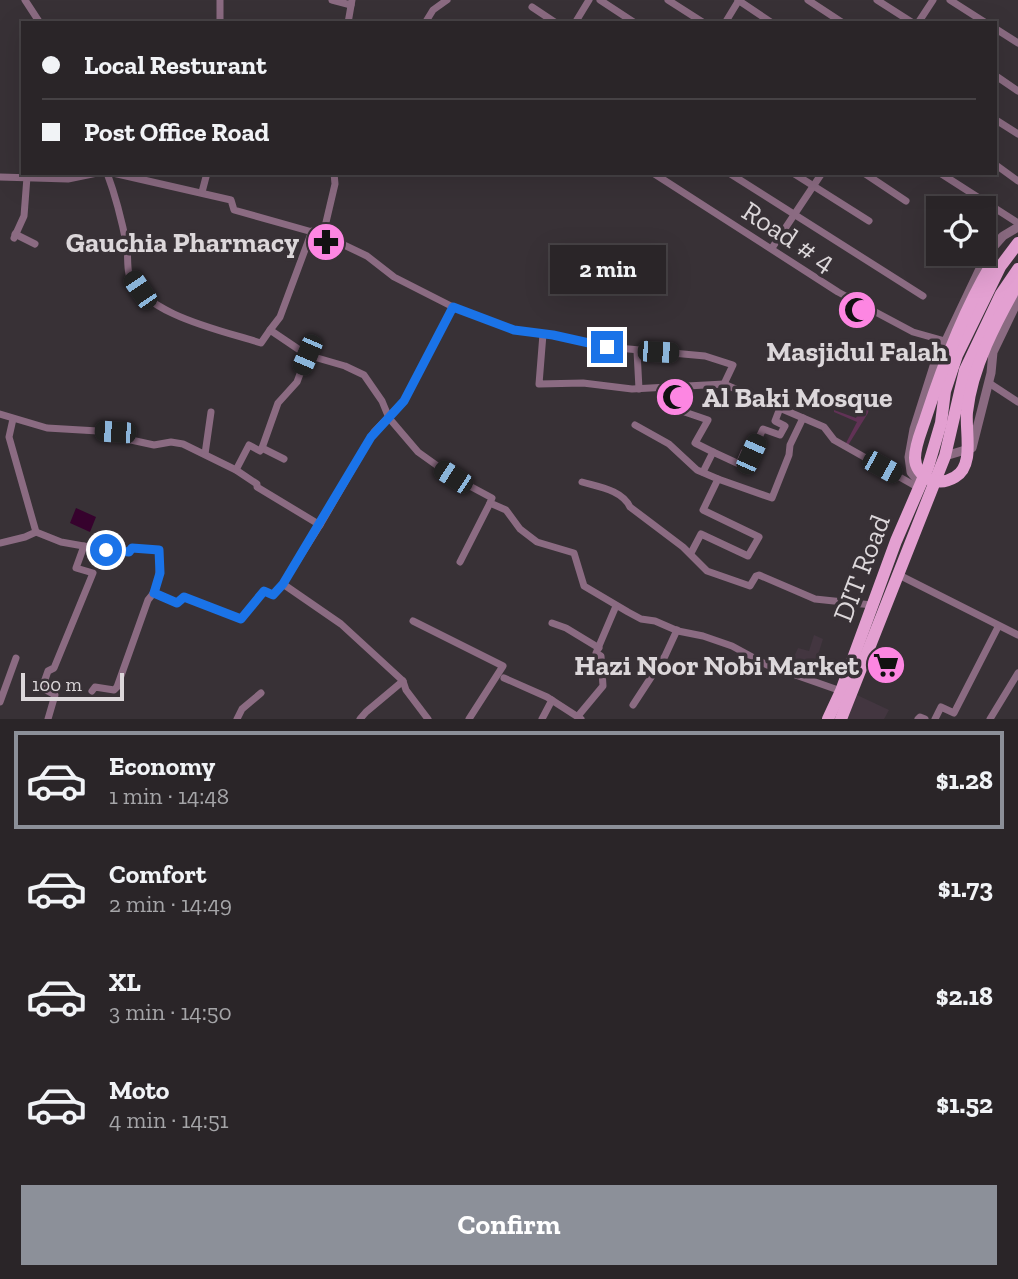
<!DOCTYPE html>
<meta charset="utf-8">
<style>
body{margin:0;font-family:"Zilla Slab",serif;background:#363134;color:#f1f3f6;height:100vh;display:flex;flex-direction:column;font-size:26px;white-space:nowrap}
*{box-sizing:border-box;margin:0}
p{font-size:23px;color:#a5a5a8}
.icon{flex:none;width:38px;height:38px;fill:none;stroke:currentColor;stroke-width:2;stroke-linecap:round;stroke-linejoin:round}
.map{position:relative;height:719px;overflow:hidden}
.sheet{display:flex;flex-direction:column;background:#2a2528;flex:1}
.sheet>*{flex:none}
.hud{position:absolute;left:21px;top:21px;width:976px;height:154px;border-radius:0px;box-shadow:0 7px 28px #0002,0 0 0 2px #464245;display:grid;align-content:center;height:154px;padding:0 21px;background:#2a2528}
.controls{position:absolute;left:926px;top:196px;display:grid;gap:14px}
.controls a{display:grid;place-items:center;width:70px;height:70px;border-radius:0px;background:#2a2528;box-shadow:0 7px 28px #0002,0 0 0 2px #464245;font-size:35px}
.scale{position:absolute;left:21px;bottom:18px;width:103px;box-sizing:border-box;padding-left:7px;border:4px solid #dcd7da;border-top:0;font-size:19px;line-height:24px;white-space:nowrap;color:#dcd7da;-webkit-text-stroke:5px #383136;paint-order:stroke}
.end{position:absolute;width:32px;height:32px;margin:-16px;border:9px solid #1a73e8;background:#fff;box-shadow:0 0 0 4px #fff}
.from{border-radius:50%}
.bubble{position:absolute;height:49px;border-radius:0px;background:#2a2528;box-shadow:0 7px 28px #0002,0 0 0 2px #464245;font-size:23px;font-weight:700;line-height:49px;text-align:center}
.car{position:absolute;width:21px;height:42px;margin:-21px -10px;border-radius:9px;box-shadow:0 0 5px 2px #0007;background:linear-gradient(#222 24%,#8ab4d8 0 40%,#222 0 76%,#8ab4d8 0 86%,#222 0)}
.hud b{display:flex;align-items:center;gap:24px;height:66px;font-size:26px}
.hud b+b{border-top:2px solid #464245}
.hud i{width:18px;height:18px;background:#f1f3f6}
ul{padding:12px 0 0;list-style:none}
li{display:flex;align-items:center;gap:21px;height:98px;margin:0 14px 10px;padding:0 7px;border:4px solid transparent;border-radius:0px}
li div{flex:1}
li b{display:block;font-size:26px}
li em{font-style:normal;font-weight:700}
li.on{border-color:#8c9099}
li>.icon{width:63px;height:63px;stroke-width:1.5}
.cta{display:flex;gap:14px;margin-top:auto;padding:14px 21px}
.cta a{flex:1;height:80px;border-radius:0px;background:#8c9099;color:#fff;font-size:28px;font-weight:700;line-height:80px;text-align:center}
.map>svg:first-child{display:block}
.built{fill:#433640}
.green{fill:#613256}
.water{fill:#36022d}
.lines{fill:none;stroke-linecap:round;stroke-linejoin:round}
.minor{stroke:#8b6b82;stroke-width:7}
.tertiary{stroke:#8b6b82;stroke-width:9}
.primary{stroke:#e3a0d1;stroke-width:12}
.primary-bridge{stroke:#e3a0d1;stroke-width:12}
.route{stroke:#1a73e8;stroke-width:9}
.labels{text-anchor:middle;stroke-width:7;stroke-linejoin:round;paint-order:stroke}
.street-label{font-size:28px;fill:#dcd7da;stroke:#383136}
.poi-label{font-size:28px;font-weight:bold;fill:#dcd7da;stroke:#383136;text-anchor:end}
</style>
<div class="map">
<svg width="1018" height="719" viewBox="0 0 1018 719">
<rect width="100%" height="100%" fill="#383136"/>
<g class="built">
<polygon points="814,635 823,639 811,677 788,670 798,648 809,651"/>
<polygon points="857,695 889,710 884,719 847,719"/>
</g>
<polygon class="green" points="866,397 871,398 868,413 847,447 845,445 857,422 834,412 834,410 856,418"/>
<polygon class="water" points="76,508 96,517 90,532 70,523"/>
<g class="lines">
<g class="minor">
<polyline points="25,0 40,23"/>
<polyline points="220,0 220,23"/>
<polyline points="332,0 351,5"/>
<polyline points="600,0 635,23"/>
<polyline points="668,0 704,23"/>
<polyline points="738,0 772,23"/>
<polyline points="808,0 843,23"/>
<polyline points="877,0 913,23"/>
<polyline points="950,0 986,23"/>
<polyline points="532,7 556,23"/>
<polyline points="348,23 352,0"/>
<polyline points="425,23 433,10 447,0"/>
<polyline points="575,23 589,0"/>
<polyline points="725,23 739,0"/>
<polyline points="918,23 933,0"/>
<polyline points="996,29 1018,43"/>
<polyline points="996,76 1018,91"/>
<polyline points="996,120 1018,134"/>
<polyline points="996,165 1018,181"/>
<path d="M107,173C116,197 122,221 127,247C128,255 127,266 129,274C143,315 224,331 261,343L270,330L307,355L345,366L364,375L382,401L389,418L418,452L453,477L492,498L490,503L506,510L520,529L537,542L574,553L584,586L628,612L641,619L655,621L678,631L703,636L732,646L767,665L841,691"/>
<polyline points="113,173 231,200 234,210 323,235 367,256 394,277 453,307 514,330 553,335 607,347 705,356 733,365 724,384 824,427 834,440 919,488"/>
<polyline points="653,173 838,292 913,332 945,341"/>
<polyline points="729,173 923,296"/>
<polyline points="793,173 869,221"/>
<polyline points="864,173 906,201"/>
<polyline points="940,173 1018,223"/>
<polyline points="0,177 68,179 97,173"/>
<polyline points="202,192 207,173"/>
<polyline points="15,234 35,244"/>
<polyline points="323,235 335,184 334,173"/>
<polyline points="14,238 24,216 27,177"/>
<polyline points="772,248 822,173"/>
<polyline points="270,330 280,317 312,231"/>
<polyline points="543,334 539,384 583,383 632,389 724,384"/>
<polyline points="637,351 639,389"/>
<polyline points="989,383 1018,402"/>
<polyline points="668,388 667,406 708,420 695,443 713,452"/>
<polyline points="0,414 47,428 115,432 131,440 154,445 171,442 183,444 236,470 257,484 257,487 320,525 374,432 404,401 453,307"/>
<polyline points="635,425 669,444 697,470 718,479 703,510 759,537 748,556 701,534 691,553"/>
<polyline points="205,454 211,412"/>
<polyline points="284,459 262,448 278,403 297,382 307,355"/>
<polyline points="236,470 249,445 260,451 262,448"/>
<polyline points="703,472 713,452 739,464 744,452 751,454 763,429 780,435 785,426 775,421 780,408"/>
<polyline points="718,479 772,498 789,455 790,445 803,418"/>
<path d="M582,482C599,487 622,490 630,507L683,547L707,571L750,586L756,576L759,575L815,599L872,605"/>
<path d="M36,532L61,542L106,550L129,552L132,548L159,550C160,568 161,586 148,600L117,687L114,690L95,687L92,691"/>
<polyline points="0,543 25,537 36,532 9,437 13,419"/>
<polyline points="460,562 490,503"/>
<polyline points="897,574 1018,635"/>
<polyline points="283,584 320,525"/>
<polyline points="154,593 177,603 184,597 241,619 264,591 273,595 283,584 341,624 390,669 403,681 406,690 428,719"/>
<polyline points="413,621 503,666 469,719"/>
<polyline points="552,623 566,628 599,648"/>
<polyline points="504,678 547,697 581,719"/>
<polyline points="0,702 16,658"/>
<polyline points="633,705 665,656 677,630"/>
<polyline points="578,716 603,686 601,656 596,653 616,606"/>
<polyline points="48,719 55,695 42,688 48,671 54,668 93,573 76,568 84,546"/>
<polyline points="237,719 242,709 261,693"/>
<polyline points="360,719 366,712 403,681"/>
<polyline points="542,719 552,700"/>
<polyline points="918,719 920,717 925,719"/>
<polyline points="935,719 941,707 954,713 998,627"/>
<polyline points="990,719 1018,673"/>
</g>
<g class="tertiary">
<polyline points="945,456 972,448 991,373 993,352 1018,300"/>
<polyline points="921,484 911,472 909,457 914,429 934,366 987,254 1003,236 1018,227"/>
</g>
<g class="primary">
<polyline points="828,719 841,691 896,541 928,467 941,423 945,391 957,355 1000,267 1018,243"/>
<polyline points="841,719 945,456 965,370 1001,294 1018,269"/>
</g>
<path class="primary-bridge" d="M991,265C963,312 943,365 926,417C922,430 915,444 915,458C915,467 921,475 929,479C938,483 947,482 955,477C975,466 965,431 967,412C972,367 996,322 1018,283"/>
</g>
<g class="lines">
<polyline class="route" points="106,550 129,552 132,548 159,550 160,573 154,593 177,603 184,597 241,619 264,591 273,595 283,584 371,437 404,401 453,307 514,330 553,335 607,347"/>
</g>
<defs>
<g id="pharmacy-disc" transform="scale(2.0125)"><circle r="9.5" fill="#fd86e2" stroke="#383136"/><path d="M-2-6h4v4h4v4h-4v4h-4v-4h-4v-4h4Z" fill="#111"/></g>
<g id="mosque-disc" transform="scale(2.0125)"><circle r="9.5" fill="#fd86e2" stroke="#383136"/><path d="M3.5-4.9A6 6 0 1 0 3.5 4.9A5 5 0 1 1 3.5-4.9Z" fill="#111"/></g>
<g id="supermarket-disc" transform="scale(2.0125)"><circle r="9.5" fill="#fd86e2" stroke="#383136"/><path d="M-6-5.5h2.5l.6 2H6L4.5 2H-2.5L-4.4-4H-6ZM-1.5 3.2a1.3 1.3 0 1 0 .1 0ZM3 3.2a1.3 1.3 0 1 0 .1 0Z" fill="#111"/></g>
</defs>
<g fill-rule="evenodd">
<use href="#pharmacy-disc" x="326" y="242"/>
<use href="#mosque-disc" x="857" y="310"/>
<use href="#mosque-disc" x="675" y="397"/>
<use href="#supermarket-disc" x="886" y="665"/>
</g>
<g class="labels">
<g class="street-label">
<text transform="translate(789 236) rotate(33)" y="10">Road # 4</text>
<text transform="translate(861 568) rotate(-69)" y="10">DIT Road</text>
</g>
<g class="poi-label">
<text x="299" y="252">Gauchia Pharmacy</text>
<text x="857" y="361" text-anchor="middle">Masjidul Falah</text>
<text x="702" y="407" text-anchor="start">Al Baki Mosque</text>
<text x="859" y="675">Hazi Noor Nobi Market</text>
</g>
</g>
</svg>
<div class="controls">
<a><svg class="icon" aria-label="locate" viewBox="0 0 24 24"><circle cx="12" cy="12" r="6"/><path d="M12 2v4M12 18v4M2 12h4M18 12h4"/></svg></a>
</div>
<div class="scale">100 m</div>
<i class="end from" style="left:106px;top:550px"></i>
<i class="end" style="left:607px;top:347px"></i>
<div class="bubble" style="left:550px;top:245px;width:116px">2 min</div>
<i class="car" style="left:140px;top:290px;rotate:326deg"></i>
<i class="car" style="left:658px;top:352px;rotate:93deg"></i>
<i class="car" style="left:307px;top:355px;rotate:203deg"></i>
<i class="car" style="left:115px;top:432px;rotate:274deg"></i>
<i class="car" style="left:751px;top:454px;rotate:24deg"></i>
<i class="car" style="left:882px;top:467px;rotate:119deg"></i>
<i class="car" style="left:453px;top:477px;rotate:303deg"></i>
<div class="hud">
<b><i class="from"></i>Local Resturant</b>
<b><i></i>Post Office Road</b>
</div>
</div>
<section class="sheet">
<ul>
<li class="on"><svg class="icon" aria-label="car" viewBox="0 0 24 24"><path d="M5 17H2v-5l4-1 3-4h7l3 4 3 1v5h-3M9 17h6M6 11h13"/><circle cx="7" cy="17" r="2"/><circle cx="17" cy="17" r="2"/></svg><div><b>Economy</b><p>1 min · 14:48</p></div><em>$1.28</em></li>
<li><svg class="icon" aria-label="car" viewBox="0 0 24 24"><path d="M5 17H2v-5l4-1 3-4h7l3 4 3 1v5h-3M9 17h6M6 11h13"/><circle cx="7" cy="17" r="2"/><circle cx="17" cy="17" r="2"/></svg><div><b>Comfort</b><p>2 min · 14:49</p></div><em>$1.73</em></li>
<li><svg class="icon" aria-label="car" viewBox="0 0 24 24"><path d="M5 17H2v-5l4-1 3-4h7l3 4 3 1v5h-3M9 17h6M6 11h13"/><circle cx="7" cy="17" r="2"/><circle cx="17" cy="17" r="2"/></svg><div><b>XL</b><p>3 min · 14:50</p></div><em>$2.18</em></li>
<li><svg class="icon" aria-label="car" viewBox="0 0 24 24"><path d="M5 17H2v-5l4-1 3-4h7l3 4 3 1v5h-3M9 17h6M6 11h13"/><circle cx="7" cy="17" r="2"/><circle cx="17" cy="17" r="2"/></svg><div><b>Moto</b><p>4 min · 14:51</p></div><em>$1.52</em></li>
</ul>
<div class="cta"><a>Confirm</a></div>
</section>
